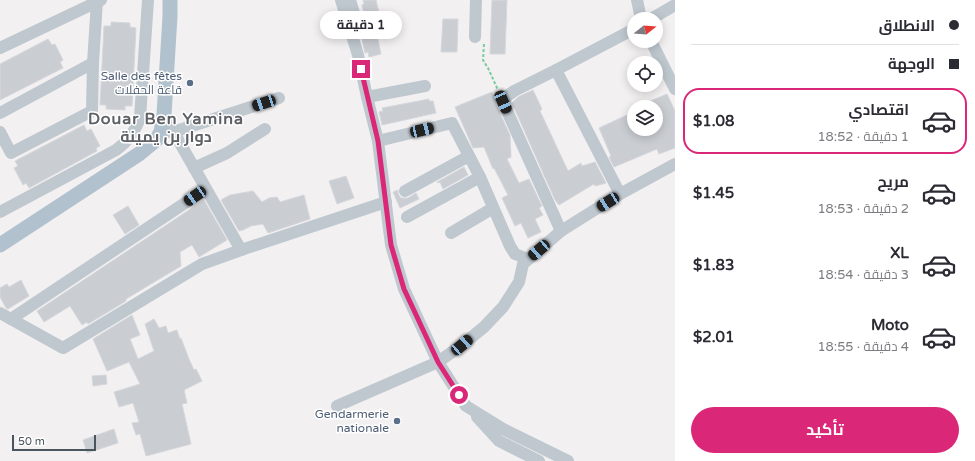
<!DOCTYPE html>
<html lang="ar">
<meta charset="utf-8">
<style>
body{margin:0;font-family:"Varela Round",Cairo,sans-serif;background:#f7f7f7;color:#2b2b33;direction:rtl;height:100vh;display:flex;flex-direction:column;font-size:15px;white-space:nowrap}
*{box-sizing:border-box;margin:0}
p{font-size:13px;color:#7c7c81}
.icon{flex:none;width:22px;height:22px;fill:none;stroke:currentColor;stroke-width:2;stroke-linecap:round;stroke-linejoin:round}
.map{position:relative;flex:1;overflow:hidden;direction:ltr}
.sheet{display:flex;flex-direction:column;background:#fff;width:300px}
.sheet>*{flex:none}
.banner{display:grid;align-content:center;height:88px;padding:0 16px;background:#fff}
.needle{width:26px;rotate:73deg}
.fabs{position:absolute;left:627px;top:12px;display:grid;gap:8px}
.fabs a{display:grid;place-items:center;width:36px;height:36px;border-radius:50%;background:#fff;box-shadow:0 2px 10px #0003;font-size:20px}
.scale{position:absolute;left:12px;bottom:10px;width:84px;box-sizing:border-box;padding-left:4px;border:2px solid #49555e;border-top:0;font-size:11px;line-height:14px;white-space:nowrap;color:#49555e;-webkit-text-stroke:3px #fff;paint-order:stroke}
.end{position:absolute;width:18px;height:18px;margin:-9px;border:5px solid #db2777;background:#fff;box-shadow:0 0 0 2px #fff}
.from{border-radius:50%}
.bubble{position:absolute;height:28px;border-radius:14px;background:#fff;box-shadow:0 2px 10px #0003;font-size:13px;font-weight:700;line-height:28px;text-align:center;direction:rtl}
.car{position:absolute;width:12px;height:24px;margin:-12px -6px;border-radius:5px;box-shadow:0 0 3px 1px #0007;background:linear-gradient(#222 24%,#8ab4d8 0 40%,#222 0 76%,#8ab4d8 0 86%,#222 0)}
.banner b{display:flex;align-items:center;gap:14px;height:38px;font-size:15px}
.banner b+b{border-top:1px solid #e1e1e2}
.banner i{width:10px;height:10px;background:#2b2b33}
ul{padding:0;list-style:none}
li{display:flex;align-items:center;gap:12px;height:66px;margin:0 8px 6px;padding:0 8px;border:2px solid transparent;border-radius:16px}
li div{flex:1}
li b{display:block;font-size:15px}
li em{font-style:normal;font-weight:700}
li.selected{border-color:#db2777}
li>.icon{width:36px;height:36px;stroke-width:1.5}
.action{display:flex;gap:8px;margin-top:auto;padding:8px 16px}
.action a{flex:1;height:46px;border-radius:24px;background:#db2777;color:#fff;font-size:16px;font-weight:700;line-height:46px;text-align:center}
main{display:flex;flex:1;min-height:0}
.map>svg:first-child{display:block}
.building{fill:#caced3;stroke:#d5d7dc}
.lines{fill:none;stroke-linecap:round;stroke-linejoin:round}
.path{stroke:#79cc9f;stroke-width:2;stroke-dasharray:3 2;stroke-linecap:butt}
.minor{stroke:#bfc8cf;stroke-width:12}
.major{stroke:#b1c1ce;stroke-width:15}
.route{stroke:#db2777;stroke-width:5}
.service-dot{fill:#5c6f8a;stroke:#fff;stroke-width:1.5}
.labels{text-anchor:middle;stroke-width:3;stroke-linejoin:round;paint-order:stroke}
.service-label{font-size:12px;fill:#4e5e75;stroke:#fff;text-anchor:end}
.district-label{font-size:16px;font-weight:bold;letter-spacing:1px;fill:#5d6165;stroke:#fff}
</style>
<main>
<section class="sheet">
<div class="banner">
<b><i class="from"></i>الانطلاق</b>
<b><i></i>الوجهة</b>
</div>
<ul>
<li class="selected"><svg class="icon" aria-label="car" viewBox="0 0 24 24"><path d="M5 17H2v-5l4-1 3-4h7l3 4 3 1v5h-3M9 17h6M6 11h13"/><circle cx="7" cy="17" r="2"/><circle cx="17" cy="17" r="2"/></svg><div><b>اقتصادي</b><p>1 دقيقة · 18:52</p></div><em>$1.08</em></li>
<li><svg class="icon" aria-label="car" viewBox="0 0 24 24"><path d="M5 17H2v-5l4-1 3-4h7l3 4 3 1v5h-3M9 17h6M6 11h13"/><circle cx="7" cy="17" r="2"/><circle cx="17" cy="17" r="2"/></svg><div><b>مريح</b><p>2 دقيقة · 18:53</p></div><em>$1.45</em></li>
<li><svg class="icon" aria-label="car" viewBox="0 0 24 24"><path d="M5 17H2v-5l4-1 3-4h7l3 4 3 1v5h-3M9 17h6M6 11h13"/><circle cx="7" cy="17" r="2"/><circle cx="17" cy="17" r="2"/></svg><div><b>XL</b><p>3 دقيقة · 18:54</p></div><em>$1.83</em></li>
<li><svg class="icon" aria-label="car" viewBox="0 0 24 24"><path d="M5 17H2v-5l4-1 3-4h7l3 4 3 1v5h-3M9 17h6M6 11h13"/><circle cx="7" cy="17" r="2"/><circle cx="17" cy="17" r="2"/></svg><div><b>Moto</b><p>4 دقيقة · 18:55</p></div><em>$2.01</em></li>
</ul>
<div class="action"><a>تأكيد</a></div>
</section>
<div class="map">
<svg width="675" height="461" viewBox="0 0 675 461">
<rect width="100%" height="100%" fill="#f3f0f1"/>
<g class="building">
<polygon points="363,0 376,0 382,25 375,26 381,54 369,57 368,52 365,53 361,34 364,34 363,29 367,29 362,5 364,4"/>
<polygon points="492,0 507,0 505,54 490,54"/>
<polygon points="443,19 458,19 457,52 441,52"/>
<polygon points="111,22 130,23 130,27 136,28 132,106 125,106 125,110 106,109 106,105 100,105 104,26 111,26"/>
<polygon points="48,39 52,45 55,44 63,60 60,62 63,68 0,100 0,64"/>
<polygon points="533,90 542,109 540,111 568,171 581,163 582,166 595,162 606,183 595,186 594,184 559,205 555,200 512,103 518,97"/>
<polygon points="492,92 495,100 496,99 496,105 510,135 511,157 507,159 519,183 529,179 542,206 539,208 543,215 535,219 541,232 528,238 521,223 515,226 502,198 508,195 494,168 493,169 484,147 473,148 455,107"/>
<polygon points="667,94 675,111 675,148 659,154 657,149 614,167 609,157 611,156 599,128 627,115 635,134 647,129 656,129 656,107 636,107"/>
<polygon points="429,99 429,101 433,101 436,113 382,125 379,112 383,111 382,108"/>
<polygon points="84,125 87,131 91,129 100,146 96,148 97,151 29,188 26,183 23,185 14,168 18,166 15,161"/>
<polygon points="464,167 468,175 443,189 440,182 438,183 437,182"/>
<polygon points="346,176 354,198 337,204 329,181"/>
<polygon points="398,190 398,194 401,198 408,198 416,193 419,199 400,208 393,192"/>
<polygon points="253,191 262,202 269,198 277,197 280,202 304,195 310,219 268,233 263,224 251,226 243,230 239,231 221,200 230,195"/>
<polygon points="204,200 227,240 199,257 192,245 180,252 181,266 126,299 126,301 88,324 87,322 82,325 70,306 44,322 37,311"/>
<polygon points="128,206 139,225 125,234 113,215"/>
<polygon points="21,280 29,296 8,309 6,308 0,297 0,288 7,284 9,287"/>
<polygon points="132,315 140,335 130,339 138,359 154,351 145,324 154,319 159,328 166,326 168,333 177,330 180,339 181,338 189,359 194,370 196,369 202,381 184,390 187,403 182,404 191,444 146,456 140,434 136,435 132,423 139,422 133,403 119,407 114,392 140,384 129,362 107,371 93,339"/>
<polygon points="106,375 107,384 93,386 92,376"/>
<polygon points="114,429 118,443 87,453 83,440"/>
</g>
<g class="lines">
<polyline class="path" points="484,44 483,60 488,68 498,90"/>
<g class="minor">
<polyline points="341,0 358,55 367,97 425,86"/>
<polyline points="637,0 641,19"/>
<polyline points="651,19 675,5"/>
<polyline points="349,25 357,23 350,0"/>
<polyline points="475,37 476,0"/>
<polyline points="651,41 675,89"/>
<polyline points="0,48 101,0"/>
<polyline points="93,63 97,1"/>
<polyline points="556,70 620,194"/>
<polyline points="367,97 378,141 391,245 404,289 438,362 466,406 505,430 568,461"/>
<polyline points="0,113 93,63 92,111 11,153 0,132"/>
<polyline points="164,115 241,250"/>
<polyline points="166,132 173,132 279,98"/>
<polyline points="378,141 452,123 480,177 510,246 515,254 528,259"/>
<polyline points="194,168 227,153 265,129"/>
<polyline points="405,191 469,156"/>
<path d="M0,212L116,150C129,140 134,133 140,118L148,0"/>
<polyline points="407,217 480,177"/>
<polyline points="561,231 503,102 507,96 514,91 556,70 634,29"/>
<polyline points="451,233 493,208"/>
<polyline points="0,313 63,348 202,264 241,250 386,202"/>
<polyline points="11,319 206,189"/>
<polyline points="337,406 438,362 462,345 484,327 503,307 519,282 523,264 561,231 620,194 675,164"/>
<polyline points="477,417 499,441 539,461"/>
</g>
<polyline class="major" points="0,245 139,154 156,140 161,132 164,115 170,16 170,0"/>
</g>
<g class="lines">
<polyline class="route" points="361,69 378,141 391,245 404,289 438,362 459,395"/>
</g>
<g class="service-dot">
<circle cx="190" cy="83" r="4"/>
<circle cx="397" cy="421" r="4"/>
</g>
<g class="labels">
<g class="service-label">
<text x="182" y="80">Salle des fêtes<tspan x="182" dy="14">قاعة الحفلات</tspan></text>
<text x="389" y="418">Gendarmerie<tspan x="389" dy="14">nationale</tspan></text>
</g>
<g class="district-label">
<text x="166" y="124">Douar Ben Yamina<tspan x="166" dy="18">دوار بن يمينة</tspan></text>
</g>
</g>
</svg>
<div class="fabs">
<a><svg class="needle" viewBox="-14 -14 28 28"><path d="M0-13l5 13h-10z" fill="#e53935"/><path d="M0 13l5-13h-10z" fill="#7c7c81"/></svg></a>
<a><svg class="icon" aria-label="locate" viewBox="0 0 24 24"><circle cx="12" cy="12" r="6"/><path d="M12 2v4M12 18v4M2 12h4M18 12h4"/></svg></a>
<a><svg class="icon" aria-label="layers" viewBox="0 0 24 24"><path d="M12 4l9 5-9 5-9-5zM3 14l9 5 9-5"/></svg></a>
</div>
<div class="scale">50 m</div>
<i class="end from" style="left:459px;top:395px"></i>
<i class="end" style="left:361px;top:69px"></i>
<div class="bubble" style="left:320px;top:11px;width:82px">1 دقيقة</div>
<i class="car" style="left:503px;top:102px;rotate:156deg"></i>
<i class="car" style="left:264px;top:103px;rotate:252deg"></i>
<i class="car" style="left:422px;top:130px;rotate:77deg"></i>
<i class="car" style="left:195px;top:196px;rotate:236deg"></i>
<i class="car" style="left:608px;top:202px;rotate:238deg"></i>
<i class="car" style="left:539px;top:250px;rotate:229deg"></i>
<i class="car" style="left:462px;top:345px;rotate:49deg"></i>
</div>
</main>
